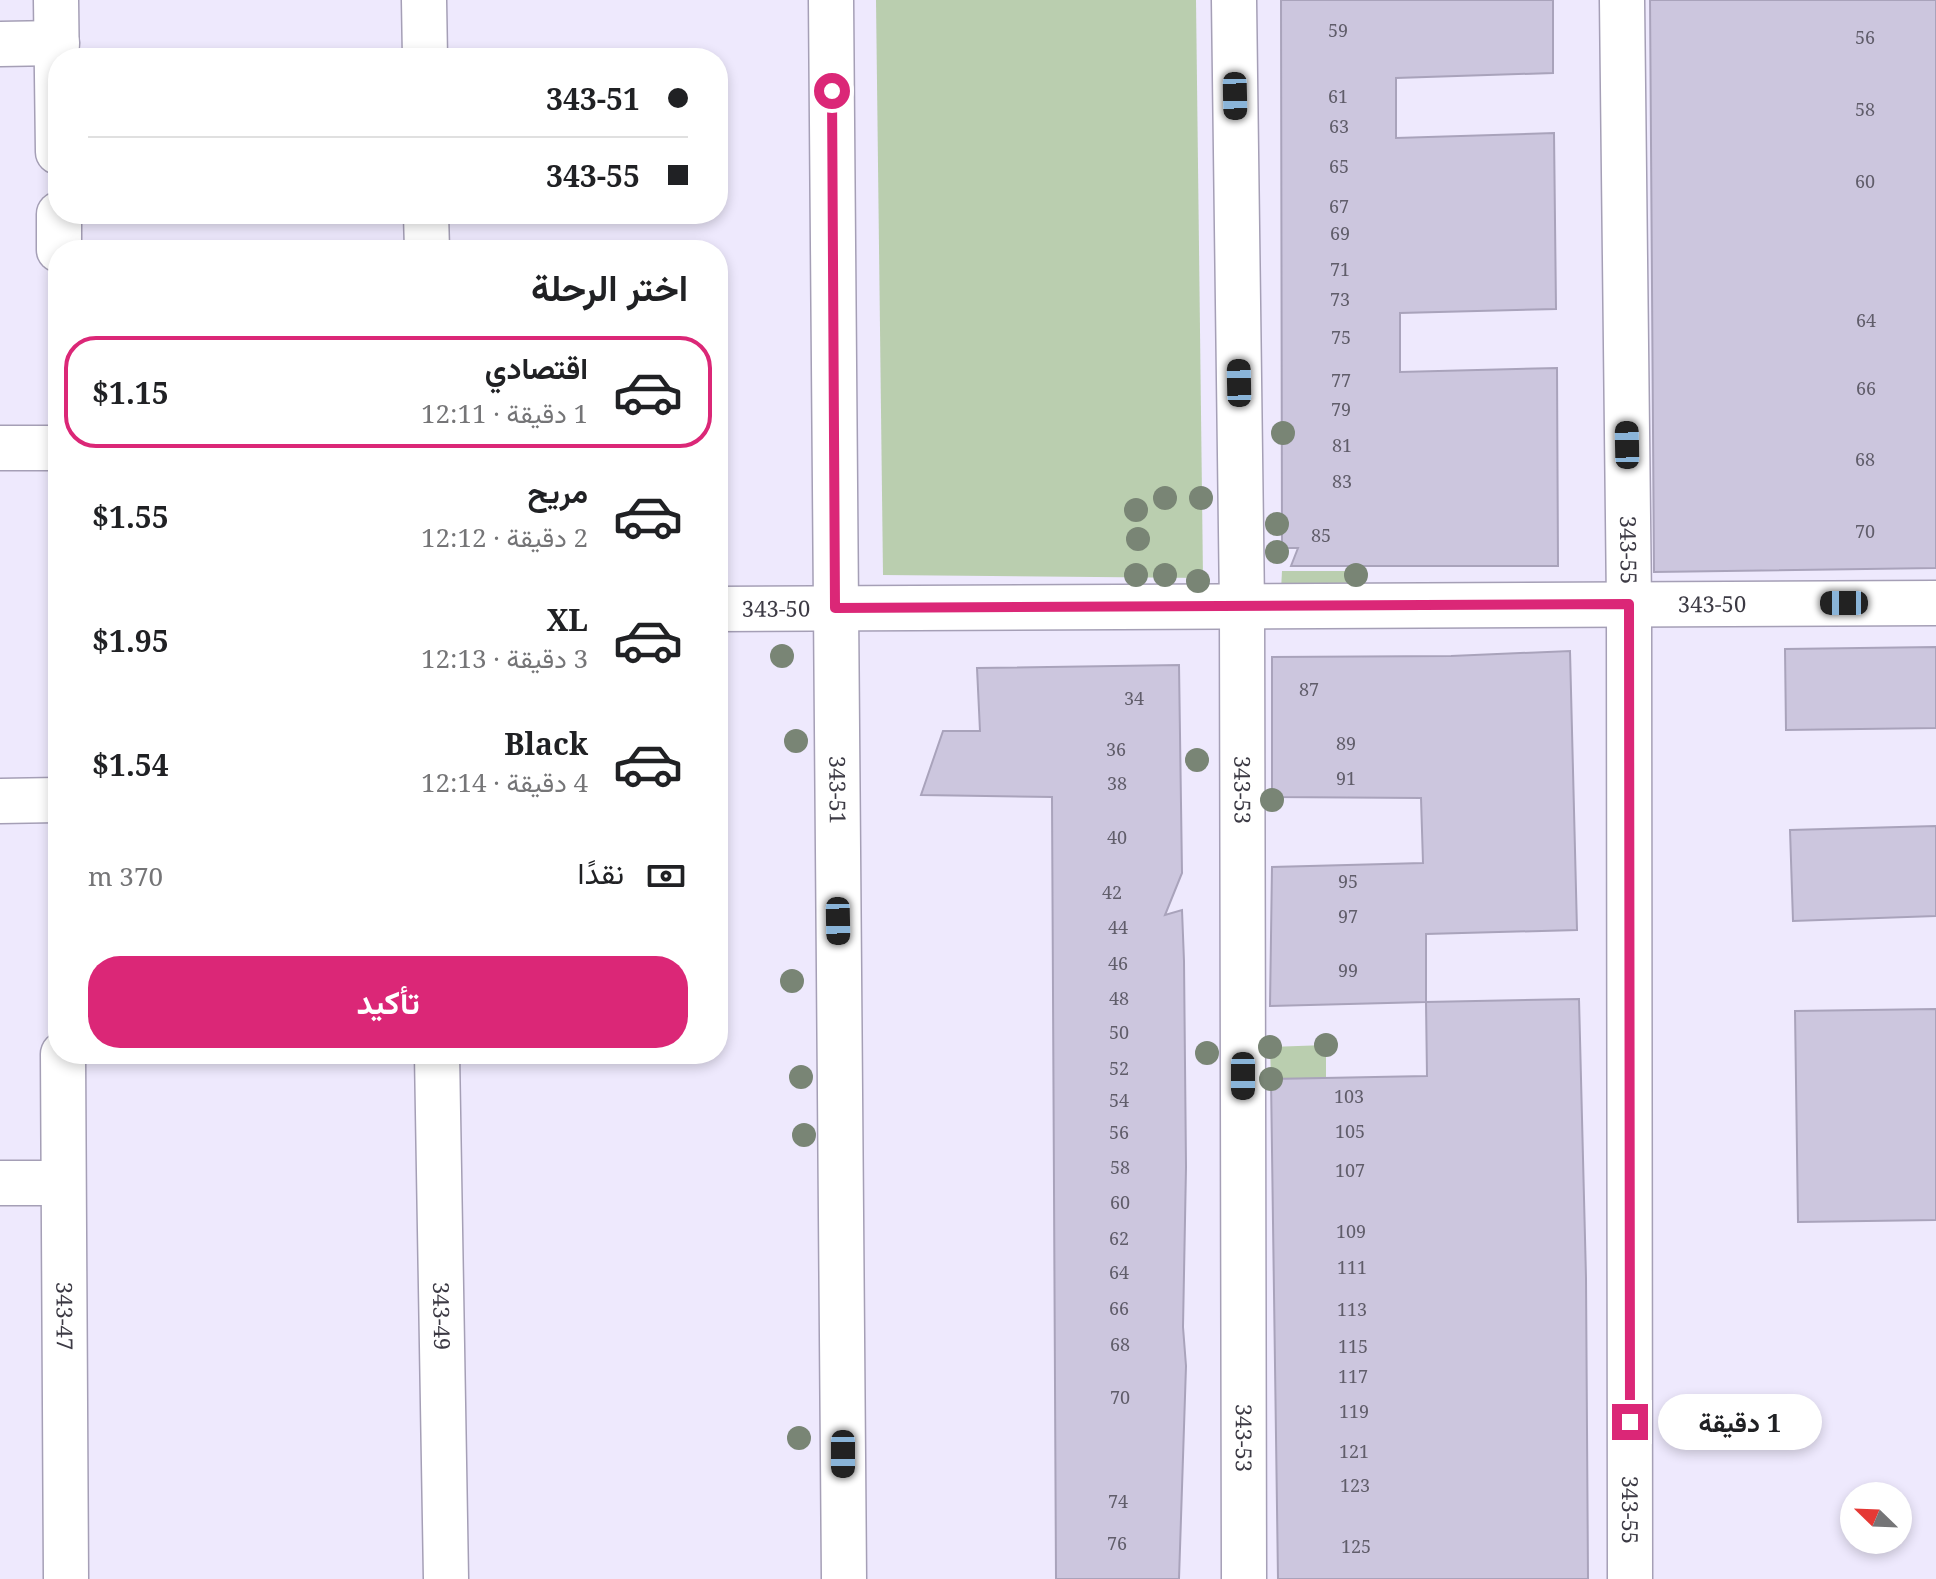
<!DOCTYPE html>
<html lang="ar">
<meta charset="utf-8">
<style>
body{margin:0;font-family:"Noto Serif",Vazirmatn,serif;background:#f2f2f2;color:#202124;direction:rtl;height:100vh;display:flex;flex-direction:column;font-size:30px;white-space:nowrap}
*{box-sizing:border-box;margin:0}
p{font-size:26px;color:#757577}
.icon{flex:none;width:44px;height:44px;fill:none;stroke:currentColor;stroke-width:2;stroke-linecap:round;stroke-linejoin:round}
.map{position:relative;flex:1;overflow:hidden;direction:ltr}
.drawer{position:absolute;left:48px;top:240px;width:680px;height:824px;display:flex;flex-direction:column;background:#fff;border-radius:32px;box-shadow:0 4px 12px #0003;direction:rtl}
.drawer>*{flex:none}
.guide{position:absolute;left:48px;top:48px;width:680px;height:176px;border-radius:32px;box-shadow:0 4px 12px #0003;direction:rtl;display:grid;align-content:center;height:176px;padding:0 40px;background:#fff}
.needle{width:52px;rotate:293deg}
.buttons{position:absolute;left:1840px;top:1482px;display:grid;gap:16px}
.buttons a{display:grid;place-items:center;width:72px;height:72px;border-radius:50%;background:#fff;box-shadow:0 4px 12px #0003;font-size:40px}
.end{position:absolute;width:36px;height:36px;margin:-18px;border:10px solid #db2777;background:#fff;box-shadow:0 0 0 4px #fff}
.from{border-radius:50%}
.bubble{position:absolute;height:56px;border-radius:28px;background:#fff;box-shadow:0 4px 12px #0003;font-size:26px;font-weight:700;line-height:56px;text-align:center;direction:rtl}
.car{position:absolute;width:24px;height:48px;margin:-24px -12px;border-radius:10px;box-shadow:0 0 6px 2px #0007;background:linear-gradient(#222 24%,#8ab4d8 0 40%,#222 0 76%,#8ab4d8 0 86%,#222 0)}
.guide b{display:flex;align-items:center;gap:28px;height:76px;font-size:30px}
.guide b+b{border-top:2px solid #e0e0e0}
.guide i{width:20px;height:20px;background:#202124}
ul{padding:0;list-style:none}
li{display:flex;align-items:center;gap:24px;height:112px;margin:0 16px 12px;padding:0 24px;border:4px solid transparent;border-radius:32px}
li div{flex:1}
li b{display:block;font-size:30px}
li em{font-style:normal;font-weight:700}
li.selected{border-color:#db2777}
li>.icon{width:72px;height:72px;stroke-width:1.5}
h2{padding:0 40px;font-size:36px;line-height:96px}
.pay{display:flex;align-items:center;gap:20px;height:88px;padding:0 40px;font-size:30px}
.pay p{margin-inline-start:auto}
.primary-button{display:flex;gap:16px;margin-top:auto;padding:16px 40px}
.primary-button a{flex:1;height:92px;border-radius:32px;background:#db2777;color:#fff;font-size:32px;font-weight:700;line-height:92px;text-align:center}
.map>svg:first-child{display:block}
.green{fill:#baceaf}
.building{fill:#ccc6de;stroke:#a9a3bb;stroke-width:2}
.lines{fill:none;stroke-linecap:round;stroke-linejoin:round}
.minor-casing{stroke:#a59fb6;stroke-width:47}
.minor{stroke:#fff;stroke-width:44}
.tree{fill:#798575}
.route{stroke:#db2777;stroke-width:10}
.labels{text-anchor:middle;stroke-width:7;stroke-linejoin:round;paint-order:stroke}
.number-label{font-size:18px;fill:#605d6a}
.street-label{font-size:22px;fill:#3c3a44;stroke:#faf9fe}
</style>
<div class="map">
<svg width="1936" height="1579" viewBox="0 0 1936 1579">
<rect width="100%" height="100%" fill="#eee9fd"/>
<g class="green">
<polygon points="876,0 1196,0 1203,578 883,575"/>
<polygon points="1282,571 1359,571 1360,590 1281,590"/>
<polygon points="1326,1045 1326,1078 1271,1079 1270,1047"/>
</g>
<g class="building">
<polygon points="1281,0 1553,0 1553,73 1396,78 1396,138 1554,133 1556,309 1400,313 1400,372 1557,368 1558,566 1291,566 1298,548 1282,548"/>
<polygon points="1650,0 1936,0 1936,568 1654,572"/>
<polygon points="1936,647 1936,728 1786,730 1785,649"/>
<polygon points="1570,651 1577,930 1426,934 1426,1002 1270,1006 1272,867 1423,863 1421,798 1272,797 1272,657 1451,656"/>
<polygon points="1179,665 1182,873 1165,915 1182,910 1184,961 1186,1167 1183,1327 1186,1366 1179,1579 1056,1579 1052,797 921,795 943,731 980,731 977,668"/>
<polygon points="1936,826 1936,916 1793,921 1790,830"/>
<polygon points="1579,999 1586,1278 1588,1579 1278,1579 1271,1079 1427,1076 1426,1002"/>
<polygon points="1936,1009 1936,1220 1798,1222 1795,1011"/>
</g>
<g class="lines">
<g class="minor-casing">
<g id="minor">
<polyline points="56,0 58,152"/>
<polyline points="424,0 425,58"/>
<path id="s1" d="M831,0L844,1579"/>
<path id="s2" d="M1234,0L1242,606L1244,1579"/>
<path id="s3" d="M1622,0L1629,604L1630,1579"/>
<polyline points="0,44 57,43"/>
<polyline points="59,214 59,250"/>
<polyline points="426,214 427,250"/>
<polyline points="0,448 58,448"/>
<path id="s4" d="M718,609L1936,603"/>
<polyline points="0,801 58,800"/>
<path id="s5" d="M63,1054L66,1579"/>
<path id="s6" d="M437,1054L446,1579"/>
<polyline points="0,1183 63,1183"/>
</g>
</g>
<use href="#minor" class="minor"/>
</g>
<g class="tree">
<circle cx="1283" cy="433" r="12"/>
<circle cx="1165" cy="498" r="12"/>
<circle cx="1201" cy="498" r="12"/>
<circle cx="1136" cy="510" r="12"/>
<circle cx="1277" cy="524" r="12"/>
<circle cx="1138" cy="539" r="12"/>
<circle cx="1277" cy="552" r="12"/>
<circle cx="1136" cy="575" r="12"/>
<circle cx="1165" cy="575" r="12"/>
<circle cx="1356" cy="575" r="12"/>
<circle cx="1198" cy="581" r="12"/>
<circle cx="782" cy="656" r="12"/>
<circle cx="796" cy="741" r="12"/>
<circle cx="1197" cy="760" r="12"/>
<circle cx="1272" cy="800" r="12"/>
<circle cx="792" cy="981" r="12"/>
<circle cx="1326" cy="1045" r="12"/>
<circle cx="1270" cy="1047" r="12"/>
<circle cx="1207" cy="1053" r="12"/>
<circle cx="801" cy="1077" r="12"/>
<circle cx="1271" cy="1079" r="12"/>
<circle cx="804" cy="1135" r="12"/>
<circle cx="799" cy="1438" r="12"/>
</g>
<g class="lines">
<polyline class="route" points="832,91 835,608 1629,604 1630,1422"/>
</g>
<g class="labels">
<g class="number-label">
<text x="1338" y="37">59</text>
<text x="1865" y="44">56</text>
<text x="1338" y="103">61</text>
<text x="1865" y="116">58</text>
<text x="1339" y="133">63</text>
<text x="1339" y="173">65</text>
<text x="1865" y="188">60</text>
<text x="1339" y="213">67</text>
<text x="1340" y="240">69</text>
<text x="1340" y="276">71</text>
<text x="1340" y="306">73</text>
<text x="1866" y="327">64</text>
<text x="1341" y="344">75</text>
<text x="1341" y="387">77</text>
<text x="1866" y="395">66</text>
<text x="1341" y="416">79</text>
<text x="1342" y="452">81</text>
<text x="1865" y="466">68</text>
<text x="1342" y="488">83</text>
<text x="1865" y="538">70</text>
<text x="1321" y="542">85</text>
<text x="1309" y="696">87</text>
<text x="1134" y="705">34</text>
<text x="1346" y="750">89</text>
<text x="1116" y="756">36</text>
<text x="1346" y="785">91</text>
<text x="1117" y="790">38</text>
<text x="1117" y="844">40</text>
<text x="1348" y="888">95</text>
<text x="1112" y="899">42</text>
<text x="1348" y="923">97</text>
<text x="1118" y="934">44</text>
<text x="1118" y="970">46</text>
<text x="1348" y="977">99</text>
<text x="1119" y="1005">48</text>
<text x="1119" y="1039">50</text>
<text x="1119" y="1075">52</text>
<text x="1349" y="1103">103</text>
<text x="1119" y="1107">54</text>
<text x="1350" y="1138">105</text>
<text x="1119" y="1139">56</text>
<text x="1120" y="1174">58</text>
<text x="1350" y="1177">107</text>
<text x="1120" y="1209">60</text>
<text x="1351" y="1238">109</text>
<text x="1119" y="1245">62</text>
<text x="1352" y="1274">111</text>
<text x="1119" y="1279">64</text>
<text x="1119" y="1315">66</text>
<text x="1352" y="1316">113</text>
<text x="1120" y="1351">68</text>
<text x="1353" y="1353">115</text>
<text x="1353" y="1383">117</text>
<text x="1120" y="1404">70</text>
<text x="1354" y="1418">119</text>
<text x="1354" y="1458">121</text>
<text x="1355" y="1492">123</text>
<text x="1118" y="1508">74</text>
<text x="1117" y="1550">76</text>
<text x="1356" y="1553">125</text>
</g>
<g class="street-label">
<text dy="8" stroke="none"><textPath href="#s3" startOffset="550">343-55</textPath></text>
<text dy="8" stroke="none"><textPath href="#s4" startOffset="994">343-50</textPath></text>
<text dy="8" stroke="none"><textPath href="#s4" startOffset="58">343-50</textPath></text>
<text dy="8" stroke="none"><textPath href="#s2" startOffset="790">343-53</textPath></text>
<text dy="8" stroke="none"><textPath href="#s1" startOffset="790">343-51</textPath></text>
<text dy="8" stroke="none"><textPath href="#s6" startOffset="262">343-49</textPath></text>
<text dy="8" stroke="none"><textPath href="#s5" startOffset="262">343-47</textPath></text>
<text dy="8" stroke="none"><textPath href="#s2" startOffset="1438">343-53</textPath></text>
<text dy="8" stroke="none"><textPath href="#s3" startOffset="1510">343-55</textPath></text>
</g>
</g>
</svg>
<div class="buttons">
<a><svg class="needle" viewBox="-14 -14 28 28"><path d="M0-13l5 13h-10z" fill="#e53935"/><path d="M0 13l5-13h-10z" fill="#757577"/></svg></a>
</div>
<i class="end from" style="left:832px;top:91px"></i>
<i class="end" style="left:1630px;top:1422px"></i>
<div class="bubble" style="left:1658px;top:1394px;width:164px">1 دقيقة</div>
<i class="car" style="left:1235px;top:96px;rotate:179deg"></i>
<i class="car" style="left:1239px;top:383px;rotate:359deg"></i>
<i class="car" style="left:1627px;top:445px;rotate:359deg"></i>
<i class="car" style="left:1844px;top:603px;rotate:270deg"></i>
<i class="car" style="left:838px;top:921px;rotate:179deg"></i>
<i class="car" style="left:1243px;top:1076px;rotate:180deg"></i>
<i class="car" style="left:843px;top:1454px;rotate:180deg"></i>
<div class="guide">
<b><i class="from"></i>343-51</b>
<b><i></i>343-55</b>
</div>
<section class="drawer">
<h2>اختر الرحلة</h2>
<ul>
<li class="selected"><svg class="icon" aria-label="car" viewBox="0 0 24 24"><path d="M5 17H2v-5l4-1 3-4h7l3 4 3 1v5h-3M9 17h6M6 11h13"/><circle cx="7" cy="17" r="2"/><circle cx="17" cy="17" r="2"/></svg><div><b>اقتصادي</b><p>1 دقيقة · 12:11</p></div><em>$1.15</em></li>
<li><svg class="icon" aria-label="car" viewBox="0 0 24 24"><path d="M5 17H2v-5l4-1 3-4h7l3 4 3 1v5h-3M9 17h6M6 11h13"/><circle cx="7" cy="17" r="2"/><circle cx="17" cy="17" r="2"/></svg><div><b>مريح</b><p>2 دقيقة · 12:12</p></div><em>$1.55</em></li>
<li><svg class="icon" aria-label="car" viewBox="0 0 24 24"><path d="M5 17H2v-5l4-1 3-4h7l3 4 3 1v5h-3M9 17h6M6 11h13"/><circle cx="7" cy="17" r="2"/><circle cx="17" cy="17" r="2"/></svg><div><b>XL</b><p>3 دقيقة · 12:13</p></div><em>$1.95</em></li>
<li><svg class="icon" aria-label="car" viewBox="0 0 24 24"><path d="M5 17H2v-5l4-1 3-4h7l3 4 3 1v5h-3M9 17h6M6 11h13"/><circle cx="7" cy="17" r="2"/><circle cx="17" cy="17" r="2"/></svg><div><b>Black</b><p>4 دقيقة · 12:14</p></div><em>$1.54</em></li>
</ul>
<div class="pay"><svg class="icon" aria-label="cash" viewBox="0 0 24 24"><path d="M3 7h18v10H3z"/><circle cx="12" cy="12" r="2"/></svg>نقدًا<p>370 m</p></div>
<div class="primary-button"><a>تأكيد</a></div>
</section>
</div>
